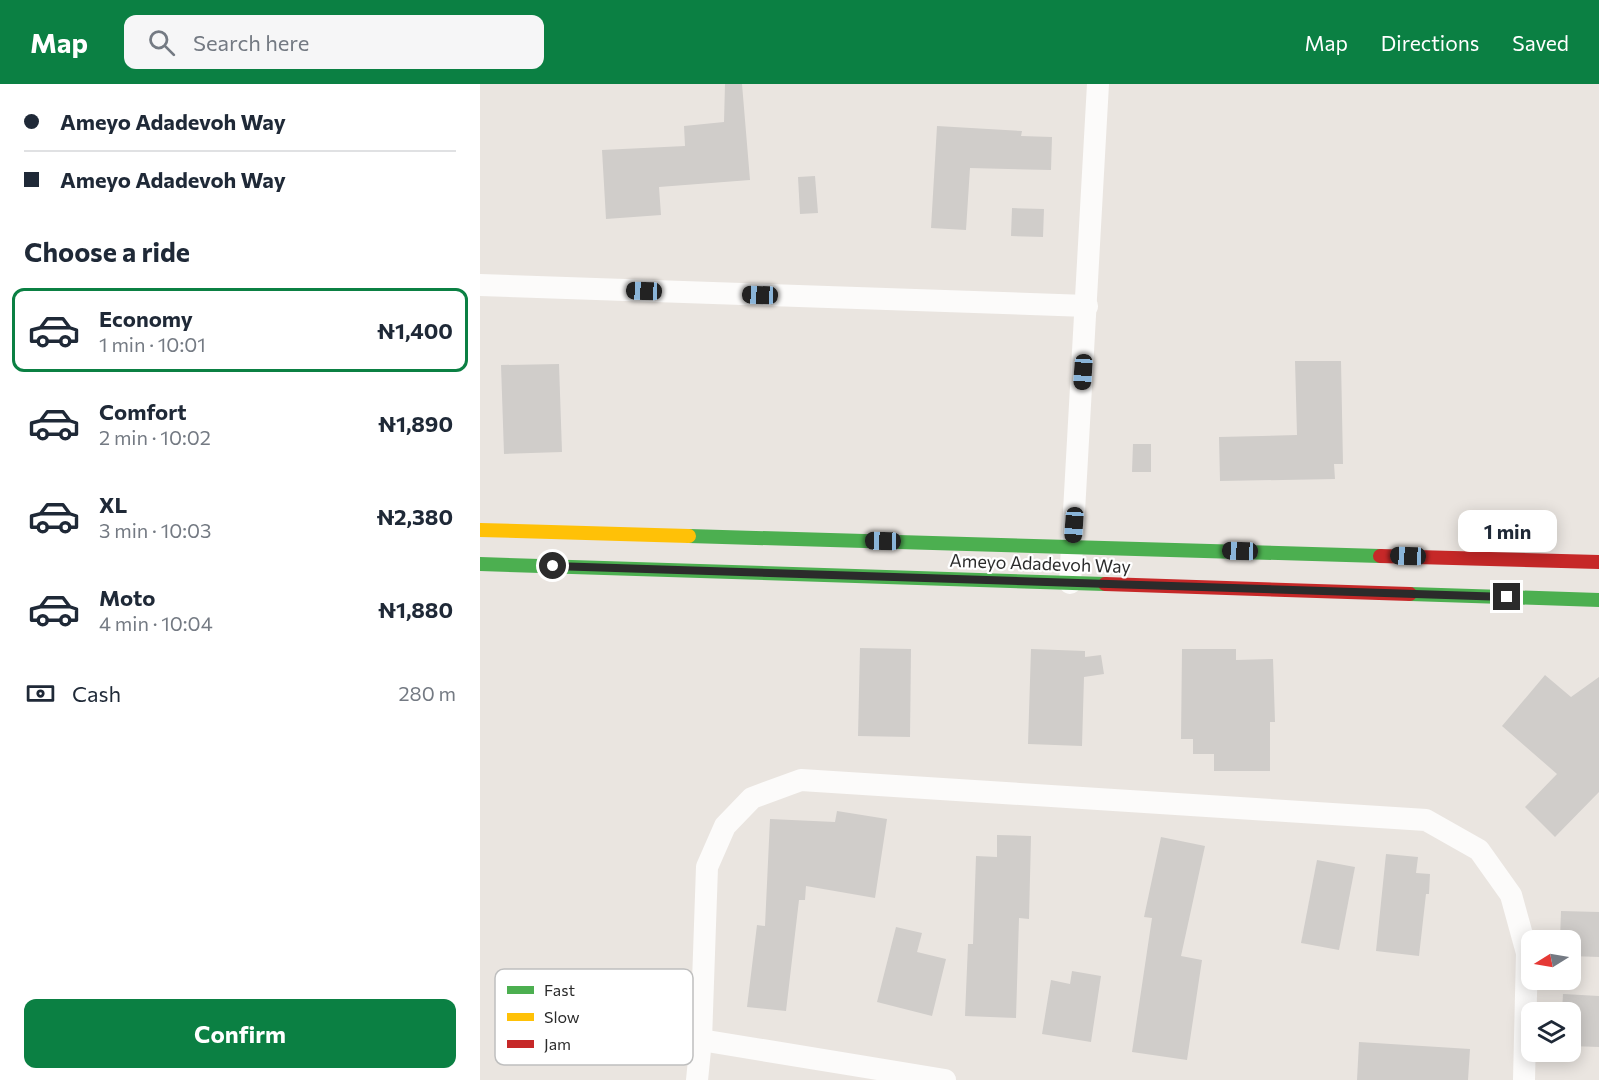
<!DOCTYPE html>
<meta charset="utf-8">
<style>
body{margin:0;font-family:Commissioner,sans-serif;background:#f6f6f7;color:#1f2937;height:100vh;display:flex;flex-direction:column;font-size:22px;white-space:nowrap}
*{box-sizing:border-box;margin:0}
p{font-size:20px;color:#747a83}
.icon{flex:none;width:33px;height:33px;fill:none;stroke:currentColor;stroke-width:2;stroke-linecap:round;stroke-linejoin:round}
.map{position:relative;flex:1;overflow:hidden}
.side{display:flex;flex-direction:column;background:#fff;width:480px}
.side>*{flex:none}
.guide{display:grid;align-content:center;height:132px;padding:0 24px;background:#fff}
.needle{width:39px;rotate:259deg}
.controls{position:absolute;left:1041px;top:846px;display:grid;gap:12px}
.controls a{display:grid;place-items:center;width:60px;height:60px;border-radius:12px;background:#fff;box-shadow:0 3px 15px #0003;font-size:30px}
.end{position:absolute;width:27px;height:27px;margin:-14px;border:8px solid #2b2b2b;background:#fff;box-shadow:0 0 0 3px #fff}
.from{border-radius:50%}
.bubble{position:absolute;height:42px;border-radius:12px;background:#fff;box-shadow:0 3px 15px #0003;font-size:20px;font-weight:700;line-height:42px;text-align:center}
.car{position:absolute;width:18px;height:36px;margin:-18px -9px;border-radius:8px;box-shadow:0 0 4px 2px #0007;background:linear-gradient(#222 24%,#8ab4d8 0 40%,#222 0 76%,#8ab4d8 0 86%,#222 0)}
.guide b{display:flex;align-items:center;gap:21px;height:57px;font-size:22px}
.guide b+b{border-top:2px solid #e0e1e3}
.guide i{width:15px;height:15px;background:#1f2937}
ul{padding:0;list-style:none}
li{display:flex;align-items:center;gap:18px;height:84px;margin:0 12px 9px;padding:0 12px;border:3px solid transparent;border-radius:12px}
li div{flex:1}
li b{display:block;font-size:22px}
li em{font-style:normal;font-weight:700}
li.current{border-color:#0b8043}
li>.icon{width:54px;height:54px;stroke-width:1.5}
h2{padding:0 24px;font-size:27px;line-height:72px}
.pay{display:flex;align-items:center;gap:15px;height:66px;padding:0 24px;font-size:22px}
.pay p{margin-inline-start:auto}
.cta{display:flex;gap:12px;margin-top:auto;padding:12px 24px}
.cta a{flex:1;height:69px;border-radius:12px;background:#0b8043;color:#fff;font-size:24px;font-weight:700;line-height:69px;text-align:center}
header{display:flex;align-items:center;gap:36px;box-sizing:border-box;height:84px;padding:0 30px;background:#0b8043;color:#fff}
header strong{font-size:28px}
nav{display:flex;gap:33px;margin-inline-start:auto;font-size:21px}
.search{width:420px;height:54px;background:#f6f6f7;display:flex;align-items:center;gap:15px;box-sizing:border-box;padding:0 21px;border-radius:12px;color:#747a83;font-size:22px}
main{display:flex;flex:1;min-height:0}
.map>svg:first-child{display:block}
.building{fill:#d0cdca}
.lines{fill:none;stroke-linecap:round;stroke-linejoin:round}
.street{stroke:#fcfbfa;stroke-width:22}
.fast{stroke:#4caf50;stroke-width:14}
.slow{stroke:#ffc107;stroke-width:14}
.jam{stroke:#c62828;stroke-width:14}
.route{stroke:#2b2b2b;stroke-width:8}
.labels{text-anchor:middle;stroke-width:4.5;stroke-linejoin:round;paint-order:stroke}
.street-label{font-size:18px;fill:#2b2b2b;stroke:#fff}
.key{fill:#fff;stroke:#bfbfbf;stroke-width:1.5}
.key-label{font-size:16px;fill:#2b2b2b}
</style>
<header>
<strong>Map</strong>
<div class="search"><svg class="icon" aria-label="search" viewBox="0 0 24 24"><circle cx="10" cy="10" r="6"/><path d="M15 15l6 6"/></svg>Search here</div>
<nav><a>Map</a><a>Directions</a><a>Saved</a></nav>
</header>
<main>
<section class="side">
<div class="guide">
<b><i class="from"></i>Ameyo Adadevoh Way</b>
<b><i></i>Ameyo Adadevoh Way</b>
</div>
<h2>Choose a ride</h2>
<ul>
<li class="current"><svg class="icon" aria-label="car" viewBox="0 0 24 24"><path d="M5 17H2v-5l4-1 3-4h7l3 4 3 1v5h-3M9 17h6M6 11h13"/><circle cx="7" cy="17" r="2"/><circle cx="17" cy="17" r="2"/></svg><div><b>Economy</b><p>1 min · 10:01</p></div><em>₦1,400</em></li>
<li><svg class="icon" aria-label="car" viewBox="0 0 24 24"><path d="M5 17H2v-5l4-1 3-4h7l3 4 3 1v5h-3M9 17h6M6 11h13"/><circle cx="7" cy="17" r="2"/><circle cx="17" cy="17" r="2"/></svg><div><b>Comfort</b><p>2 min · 10:02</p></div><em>₦1,890</em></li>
<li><svg class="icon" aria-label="car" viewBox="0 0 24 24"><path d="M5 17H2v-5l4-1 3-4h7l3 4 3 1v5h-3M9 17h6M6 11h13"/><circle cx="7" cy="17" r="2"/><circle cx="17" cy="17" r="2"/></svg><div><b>XL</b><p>3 min · 10:03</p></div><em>₦2,380</em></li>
<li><svg class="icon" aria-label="car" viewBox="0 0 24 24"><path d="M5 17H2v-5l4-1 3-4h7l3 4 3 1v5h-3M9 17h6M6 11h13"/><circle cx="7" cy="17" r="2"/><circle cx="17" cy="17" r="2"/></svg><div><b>Moto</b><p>4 min · 10:04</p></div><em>₦1,880</em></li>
</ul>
<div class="pay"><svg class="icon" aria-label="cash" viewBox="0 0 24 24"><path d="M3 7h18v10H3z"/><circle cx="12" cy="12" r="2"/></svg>Cash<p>280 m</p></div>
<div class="cta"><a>Confirm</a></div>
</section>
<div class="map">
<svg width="1119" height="996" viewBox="0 0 1119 996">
<rect width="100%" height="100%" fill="#eae5e0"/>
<g class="building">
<polygon points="245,0 262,0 270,96 179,103 181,131 126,135 122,66 205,62 204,42 244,38"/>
<polygon points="457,42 542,47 541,52 572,53 571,86 490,84 486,146 451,144"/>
<polygon points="335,92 338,129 320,130 318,93"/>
<polygon points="532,124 564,125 563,153 531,152"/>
<polygon points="815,277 861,277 863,380 854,380 855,395 740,397 739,353 817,351"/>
<polygon points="79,280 82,368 24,370 21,281"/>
<polygon points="653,360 671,360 671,388 652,388"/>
<polygon points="380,564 431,565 430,653 378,652"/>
<polygon points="551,565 605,567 605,573 621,571 624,590 604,593 602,662 548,660"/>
<polygon points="702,565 756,565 756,576 793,575 795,638 790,638 790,687 734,687 734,670 713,670 713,655 701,655"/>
<polygon points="1065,591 1091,613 1119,593 1119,708 1075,753 1045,723 1077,690 1022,642"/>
<polygon points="357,727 407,735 395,814 326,802 325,816 319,816 306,927 267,923 277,841 285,842 290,735 355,738"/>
<polygon points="517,751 551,752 549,835 539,834 536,934 485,932 488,860 493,860 496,772 517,773"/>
<polygon points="681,753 725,762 701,872 722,876 707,976 652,968 672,834 664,833"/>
<polygon points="906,770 938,773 936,789 950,790 949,810 946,810 939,872 896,867"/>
<polygon points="837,776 875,783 859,866 821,859"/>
<polygon points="1081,827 1119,828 1119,873 1090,872 1090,856 1080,856"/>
<polygon points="416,843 442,849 437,868 466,875 452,932 397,918"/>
<polygon points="592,887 621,892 611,958 562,950 571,896 590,900"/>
<polygon points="1083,910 1119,912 1119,963 1090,962 1090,928 1082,928"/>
<polygon points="879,958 990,965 988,996 877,996"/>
</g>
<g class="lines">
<g class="street">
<polyline points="0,201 607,222"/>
<polyline points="590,499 618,0"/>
<polyline points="221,956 465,996"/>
<polyline points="217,996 221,956 227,783 245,742 272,714 321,696 946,736 999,766 1031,811 1047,869 1044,996"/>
</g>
<g class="fast">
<polyline points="209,452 900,472"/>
<polyline points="0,480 625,500"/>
<polyline points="930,510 1119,516"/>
</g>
<polyline class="slow" points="0,446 209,452"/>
<g class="jam">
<polyline points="900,472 1119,478"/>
<polyline points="625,500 930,510"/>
</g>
</g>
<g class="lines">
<polyline class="route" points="73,482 1027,513"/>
</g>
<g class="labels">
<g class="street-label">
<text transform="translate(560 480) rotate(2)" y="6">Ameyo Adadevoh Way</text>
</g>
</g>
<rect x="15" y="885" width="198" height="96" rx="9" class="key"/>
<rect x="27" y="902" width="27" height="8" fill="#4caf50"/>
<rect x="27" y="929" width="27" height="8" fill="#ffc107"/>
<rect x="27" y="956" width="27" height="8" fill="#c62828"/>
<g class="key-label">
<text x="64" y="912">Fast</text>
<text x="64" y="939">Slow</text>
<text x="64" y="966">Jam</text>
</g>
</svg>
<div class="controls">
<a><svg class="needle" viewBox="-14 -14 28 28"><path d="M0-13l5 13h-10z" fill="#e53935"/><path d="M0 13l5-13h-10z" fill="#747a83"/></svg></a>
<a><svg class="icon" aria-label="layers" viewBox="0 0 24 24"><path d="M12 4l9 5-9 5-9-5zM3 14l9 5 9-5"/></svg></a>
</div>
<i class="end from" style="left:73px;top:482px"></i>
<i class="end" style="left:1027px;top:513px"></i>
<div class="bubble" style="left:978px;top:426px;width:99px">1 min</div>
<i class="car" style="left:164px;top:207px;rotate:272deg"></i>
<i class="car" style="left:280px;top:211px;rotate:272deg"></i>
<i class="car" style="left:603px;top:288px;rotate:184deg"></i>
<i class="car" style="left:594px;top:441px;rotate:184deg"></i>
<i class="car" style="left:403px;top:457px;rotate:271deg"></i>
<i class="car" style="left:760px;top:467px;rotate:272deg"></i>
<i class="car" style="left:928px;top:472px;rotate:272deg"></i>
</div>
</main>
